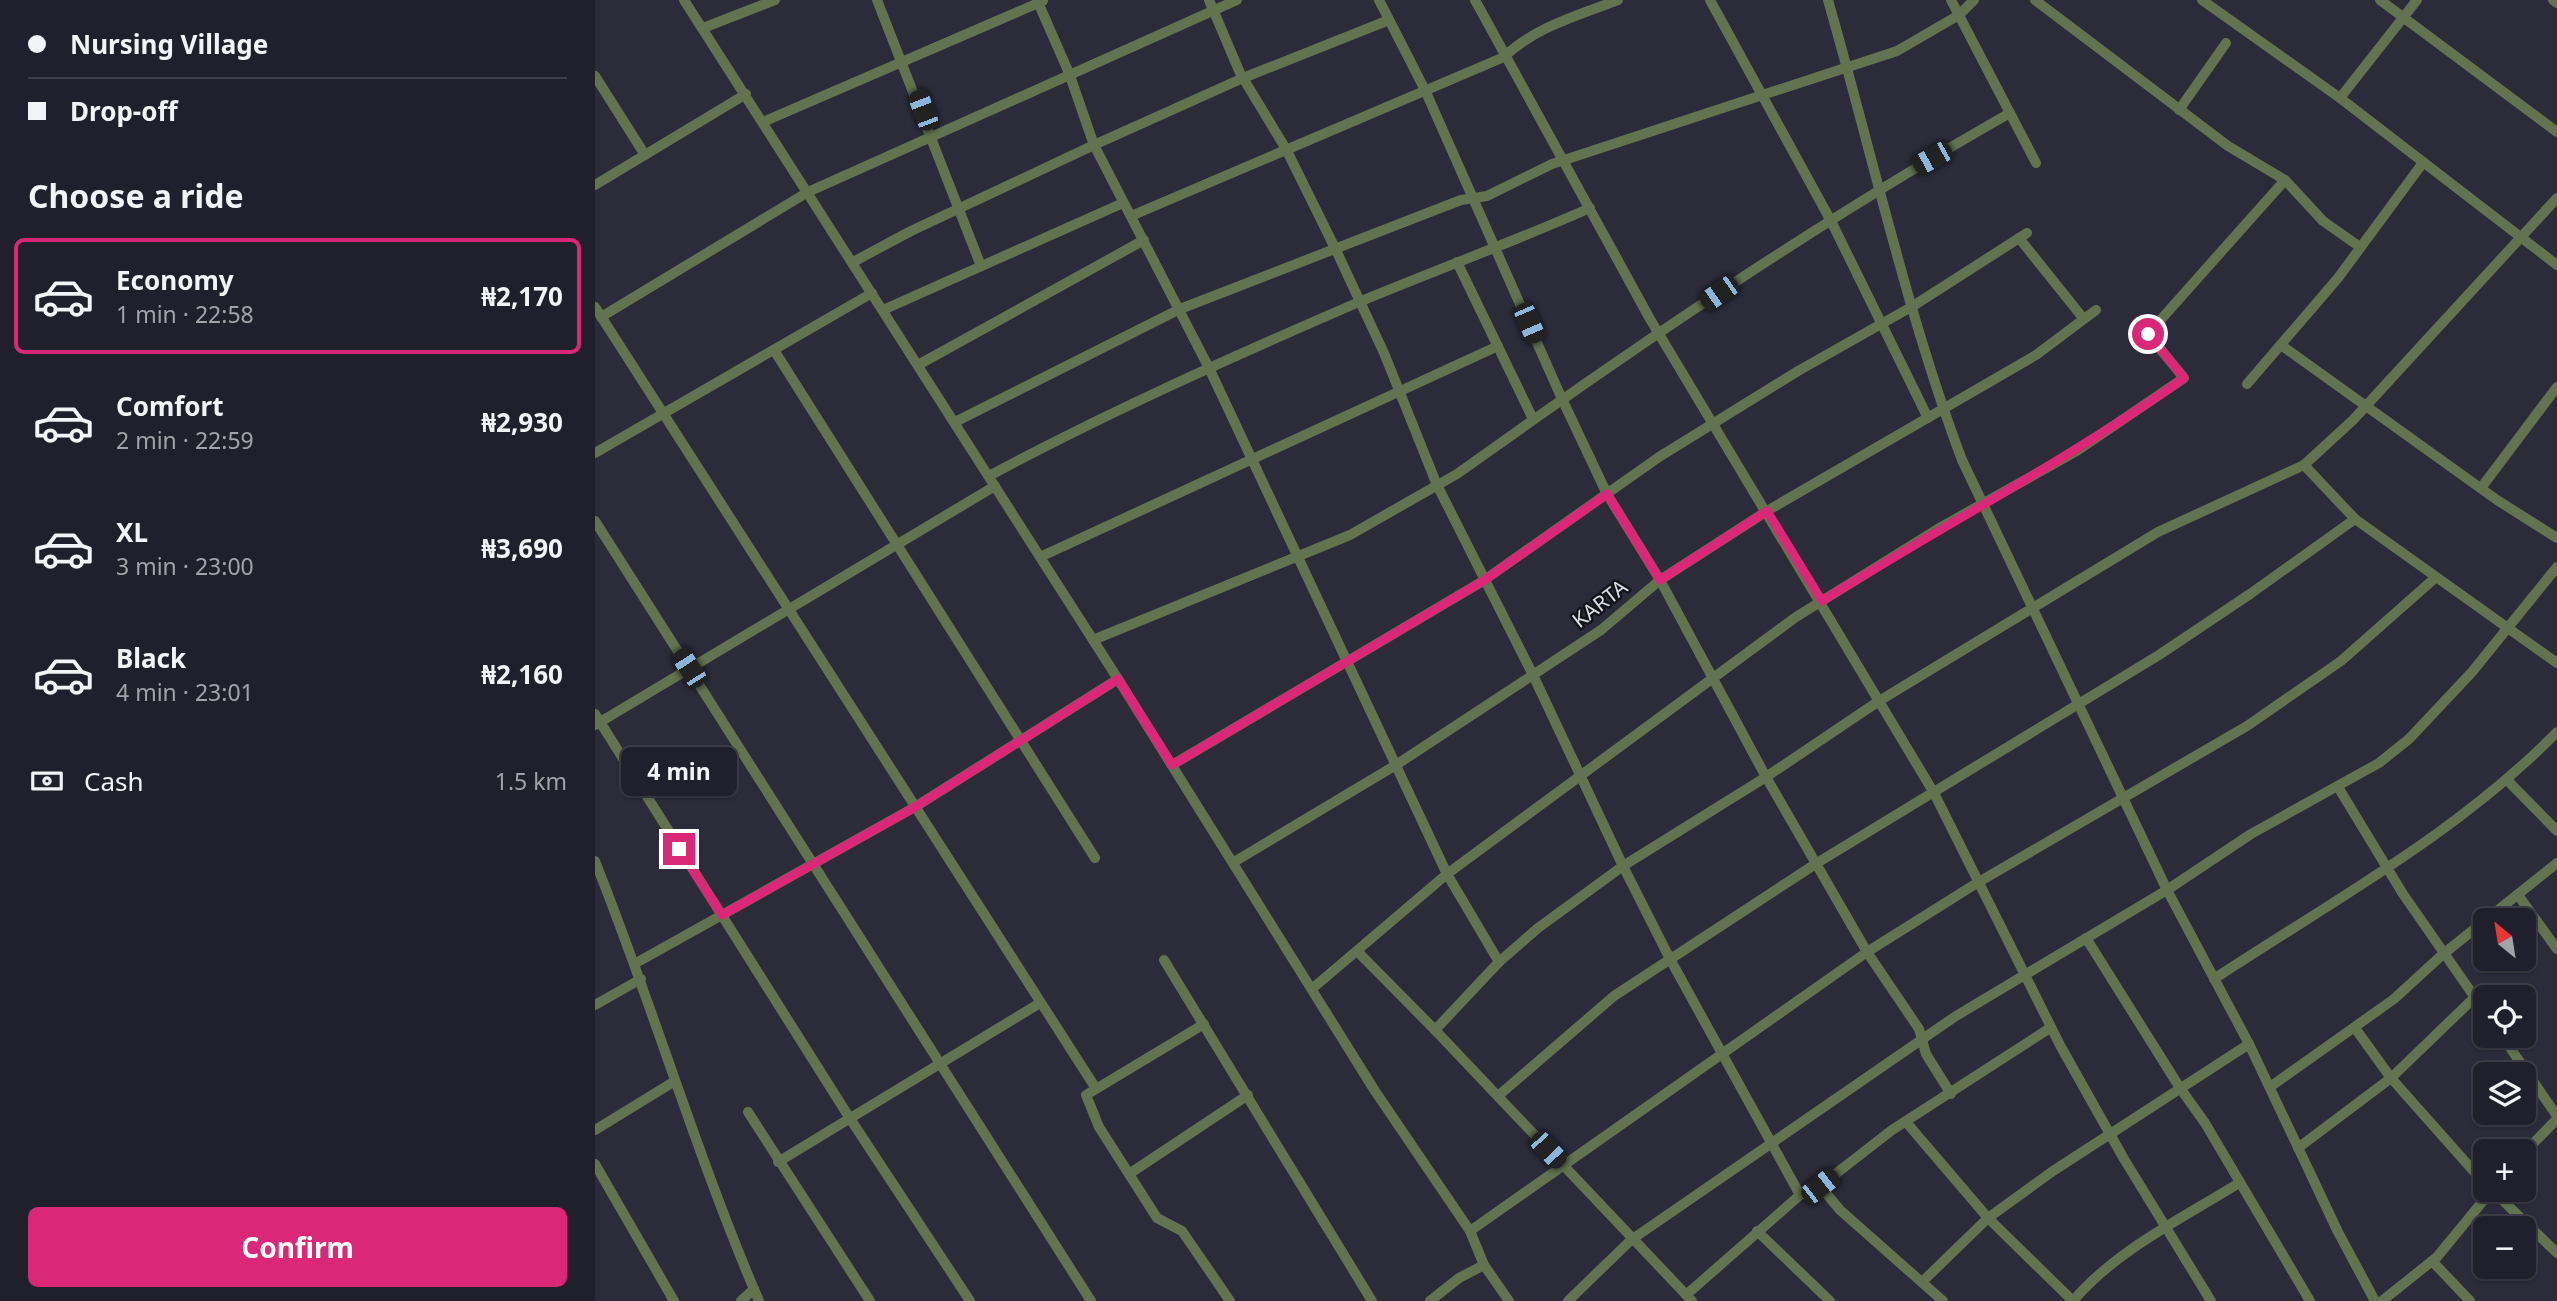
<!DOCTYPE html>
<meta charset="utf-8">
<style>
body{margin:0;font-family:"Noto Sans",sans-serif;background:#2d2d38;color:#f1f3f6;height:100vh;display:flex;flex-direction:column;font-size:26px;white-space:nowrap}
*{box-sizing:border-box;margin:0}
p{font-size:23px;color:#a2a3a9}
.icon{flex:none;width:38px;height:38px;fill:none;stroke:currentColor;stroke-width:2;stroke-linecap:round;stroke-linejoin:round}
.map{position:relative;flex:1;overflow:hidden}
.sheet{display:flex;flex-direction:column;background:#20202c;width:595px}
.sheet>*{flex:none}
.hud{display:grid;align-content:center;height:154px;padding:0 28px;background:#20202c}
.needle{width:46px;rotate:330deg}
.buttons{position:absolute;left:1878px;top:908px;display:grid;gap:14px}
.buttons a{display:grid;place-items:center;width:63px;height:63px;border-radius:10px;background:#20202c;box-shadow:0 2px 5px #0004,0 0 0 2px #3d3e48;font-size:35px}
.end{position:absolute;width:32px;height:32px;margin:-16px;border:9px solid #db2777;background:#fff;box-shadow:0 0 0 4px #fff}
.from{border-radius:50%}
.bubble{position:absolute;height:49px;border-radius:10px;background:#20202c;box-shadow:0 2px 5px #0004,0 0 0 2px #3d3e48;font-size:23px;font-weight:700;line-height:49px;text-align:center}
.car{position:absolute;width:21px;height:42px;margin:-21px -10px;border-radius:9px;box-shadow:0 0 5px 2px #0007;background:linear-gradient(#222 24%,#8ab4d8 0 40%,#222 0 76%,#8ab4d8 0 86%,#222 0)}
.hud b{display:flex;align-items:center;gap:24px;height:66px;font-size:26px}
.hud b+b{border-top:2px solid #3d3e48}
.hud i{width:18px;height:18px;background:#f1f3f6}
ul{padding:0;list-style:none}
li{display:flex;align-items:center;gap:21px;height:116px;margin:0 14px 10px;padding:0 14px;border:4px solid transparent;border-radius:10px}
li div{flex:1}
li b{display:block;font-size:26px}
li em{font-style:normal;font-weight:700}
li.on{border-color:#db2777}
li>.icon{width:63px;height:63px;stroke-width:1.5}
h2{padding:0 28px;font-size:32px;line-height:84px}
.pay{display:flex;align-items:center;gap:18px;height:77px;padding:0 28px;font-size:26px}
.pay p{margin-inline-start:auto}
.action{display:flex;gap:14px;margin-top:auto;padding:14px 28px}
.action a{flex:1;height:80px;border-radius:10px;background:#db2777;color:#fff;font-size:28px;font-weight:700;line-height:80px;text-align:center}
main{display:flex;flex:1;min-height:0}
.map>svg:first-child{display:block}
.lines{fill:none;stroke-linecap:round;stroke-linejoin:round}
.street{stroke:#63734f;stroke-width:10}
.route{stroke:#db2777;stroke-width:9}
.labels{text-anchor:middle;stroke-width:5;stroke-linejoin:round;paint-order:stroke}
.street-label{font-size:21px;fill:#dcdde7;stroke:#14151b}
</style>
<main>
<section class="sheet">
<div class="hud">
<b><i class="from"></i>Nursing Village</b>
<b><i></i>Drop-off</b>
</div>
<h2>Choose a ride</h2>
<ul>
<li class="on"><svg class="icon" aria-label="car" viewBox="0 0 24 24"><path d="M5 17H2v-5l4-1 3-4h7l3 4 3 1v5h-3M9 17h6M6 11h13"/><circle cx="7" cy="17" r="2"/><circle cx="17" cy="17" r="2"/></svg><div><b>Economy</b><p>1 min · 22:58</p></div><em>₦2,170</em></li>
<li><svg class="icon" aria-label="car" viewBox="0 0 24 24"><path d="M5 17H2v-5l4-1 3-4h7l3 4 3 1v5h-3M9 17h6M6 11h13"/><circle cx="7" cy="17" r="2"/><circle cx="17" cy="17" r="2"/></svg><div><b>Comfort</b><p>2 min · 22:59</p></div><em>₦2,930</em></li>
<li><svg class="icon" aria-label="car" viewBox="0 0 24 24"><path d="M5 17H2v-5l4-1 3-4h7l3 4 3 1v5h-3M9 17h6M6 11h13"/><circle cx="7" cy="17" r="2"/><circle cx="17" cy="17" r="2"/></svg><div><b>XL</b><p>3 min · 23:00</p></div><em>₦3,690</em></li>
<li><svg class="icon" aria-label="car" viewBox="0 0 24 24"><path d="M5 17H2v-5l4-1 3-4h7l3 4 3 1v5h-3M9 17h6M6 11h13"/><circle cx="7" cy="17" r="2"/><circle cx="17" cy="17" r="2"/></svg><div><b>Black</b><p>4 min · 23:01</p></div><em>₦2,160</em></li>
</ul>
<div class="pay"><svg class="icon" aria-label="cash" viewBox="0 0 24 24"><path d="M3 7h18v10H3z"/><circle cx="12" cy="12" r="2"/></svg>Cash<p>1.5 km</p></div>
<div class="action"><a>Confirm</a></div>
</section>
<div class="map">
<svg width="1962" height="1301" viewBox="0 0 1962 1301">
<rect width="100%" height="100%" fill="#2b2b3a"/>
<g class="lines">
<g class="street">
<polyline points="89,0 523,679 780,1091 875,1231 889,1265 914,1301"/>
<polyline points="282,0 386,266"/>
<polyline points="442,0 474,73 499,145 614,368 852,874 904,962"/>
<polyline points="614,0 645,73 691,149 740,248 789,353 842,485 938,675 1028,866 1075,959 1205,1195"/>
<polyline points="784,0 830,90 967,399 1012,494 1065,580 1171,777 1272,952 1324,1029 1331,1054 1356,1094"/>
<polyline points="880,0 1055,319 1339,793 1466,1047 1529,1159 1616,1301"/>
<polyline points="1115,0 1236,221 1333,418"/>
<path d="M1233,0C1277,153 1311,311 1367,460L1572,890L1654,1044L1743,1232L1780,1301"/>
<polyline points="1356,0 1441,163"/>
<polyline points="1440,0 1633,146 1690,180 1728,221 1765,247"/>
<polyline points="1607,0 1745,98 1962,265"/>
<polyline points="1785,0 1962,132"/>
<polyline points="1958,0 1962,3"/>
<polyline points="108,28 180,0"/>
<polyline points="0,76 50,155"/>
<polyline points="1745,98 1822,0"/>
<polyline points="1584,110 1631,43"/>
<polyline points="168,122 448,1"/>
<polyline points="0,185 151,94"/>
<path d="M536,216L909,57C940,27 984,15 1023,0"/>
<polyline points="1424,238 1488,318"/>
<polyline points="258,262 316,231 499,145 648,78 794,20"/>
<polyline points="862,262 938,419"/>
<polyline points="0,307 500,1087"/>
<polyline points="288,310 528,203"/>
<polyline points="6,317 213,192 642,0"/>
<polyline points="1686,345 1902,500 1962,538"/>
<polyline points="179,350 500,858"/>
<polyline points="323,365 549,240"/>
<polyline points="1652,384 1743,278 1827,164"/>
<polyline points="360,422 585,309 866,200 892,196 957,164 1302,51 1364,15 1379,0"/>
<polyline points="0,453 277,293"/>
<polyline points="1709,465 1760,519 1962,663"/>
<path d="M394,476C513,412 639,356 764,302C841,270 918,242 995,208"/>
<polyline points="1886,488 1962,387"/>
<polyline points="0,521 496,1301"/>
<polyline points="445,557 903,346"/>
<path d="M498,640L755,535L862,474C1041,346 1223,222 1415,113"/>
<polyline points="0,714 254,1117 375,1301"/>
<polyline points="0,725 400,486"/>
<polyline points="577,765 888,581 1064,457 1203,371 1318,306 1432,233"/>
<polyline points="1913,781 1962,831"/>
<polyline points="1743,787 1808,894 1890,1012"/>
<path d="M0,861C58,1006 102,1157 164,1301"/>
<polyline points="639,862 801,765 1006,630 1065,580 1172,511 1441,355 1501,310"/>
<polyline points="1923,895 1962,949"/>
<polyline points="1491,938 1585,1088 1610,1123 1715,1301"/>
<polyline points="762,951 840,1030 1097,1301"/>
<polyline points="569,960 777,1301"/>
<polyline points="41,963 320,807 523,679"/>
<path d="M1619,979C1737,901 1862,834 1962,732"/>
<polyline points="718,988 852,874 1201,617 1346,527 1480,452 1589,378 1553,334 1690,180"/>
<polyline points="0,1005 46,979"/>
<polyline points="609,1024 491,1095 504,1127 562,1218 587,1231 635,1301"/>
<polyline points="1760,1028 1796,1078 1890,1184"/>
<polyline points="840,1030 904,962 943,928 1028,866 1171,777 1284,701 1563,532 1709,465 1758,420 1962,198"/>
<polyline points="1907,1036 1962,1116"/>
<polyline points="1675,1087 1799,999 1847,955 1962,863"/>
<polyline points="903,1096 1019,996 1222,863 1564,655 1655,594 1760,519"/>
<polyline points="153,1112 275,1301"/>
<polyline points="1311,1122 1393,1218 1478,1301"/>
<polyline points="0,1130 80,1081"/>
<polyline points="1703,1148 1796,1078 1880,997"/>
<polyline points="1928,1154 1962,1119"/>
<polyline points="183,1162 445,1003"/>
<polyline points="0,1164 79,1301"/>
<polyline points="534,1174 653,1095"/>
<polyline points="1225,1186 1245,1210 1348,1301"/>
<polyline points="875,1231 1272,952 1382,883 1652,726 1746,661 1840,578"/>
<polyline points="1162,1231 1235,1301"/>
<polyline points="1837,1261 1875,1301"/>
<polyline points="1327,1282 1393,1218 1458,1171 1654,1044"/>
<polyline points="1091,1295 1205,1195 1225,1186 1297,1130 1455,1028"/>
<polyline points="146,1301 159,1289"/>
<polyline points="835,1301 864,1278 889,1265"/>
<polyline points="973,1301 1036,1240 1361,1016 1572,890 1656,834 1784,763 1814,739 1877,672 1962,567"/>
<path d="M1478,1301C1521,1250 1588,1218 1644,1183"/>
<polyline points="1787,1301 1842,1257 1897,1190 1962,1253"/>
</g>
</g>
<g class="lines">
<path class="route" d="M84,849L127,915L320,807L523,679L577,765L888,581L1012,494L1065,580L1172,511L1227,601C1347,526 1473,460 1589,378L1553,334"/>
</g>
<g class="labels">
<g class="street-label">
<text transform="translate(1005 604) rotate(-38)" y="7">KARTA</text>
</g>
</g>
</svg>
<div class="buttons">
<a><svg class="needle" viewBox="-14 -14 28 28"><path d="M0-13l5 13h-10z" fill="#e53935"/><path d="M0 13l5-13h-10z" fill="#a2a3a9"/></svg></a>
<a><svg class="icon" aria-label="locate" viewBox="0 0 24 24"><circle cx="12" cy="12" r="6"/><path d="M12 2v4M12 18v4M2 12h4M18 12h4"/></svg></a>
<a><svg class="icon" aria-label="layers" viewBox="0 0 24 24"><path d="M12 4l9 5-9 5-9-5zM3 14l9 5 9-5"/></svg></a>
<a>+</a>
<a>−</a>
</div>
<i class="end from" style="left:1553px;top:334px"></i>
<i class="end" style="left:84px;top:849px"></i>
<div class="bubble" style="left:26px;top:747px;width:116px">4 min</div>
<i class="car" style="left:328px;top:110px;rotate:339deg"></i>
<i class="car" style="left:1337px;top:158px;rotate:241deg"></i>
<i class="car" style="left:1124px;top:293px;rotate:235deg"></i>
<i class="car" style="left:934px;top:323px;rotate:157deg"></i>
<i class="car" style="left:94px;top:668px;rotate:327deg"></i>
<i class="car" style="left:953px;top:1150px;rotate:137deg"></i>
<i class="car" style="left:1225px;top:1186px;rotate:52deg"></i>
</div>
</main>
